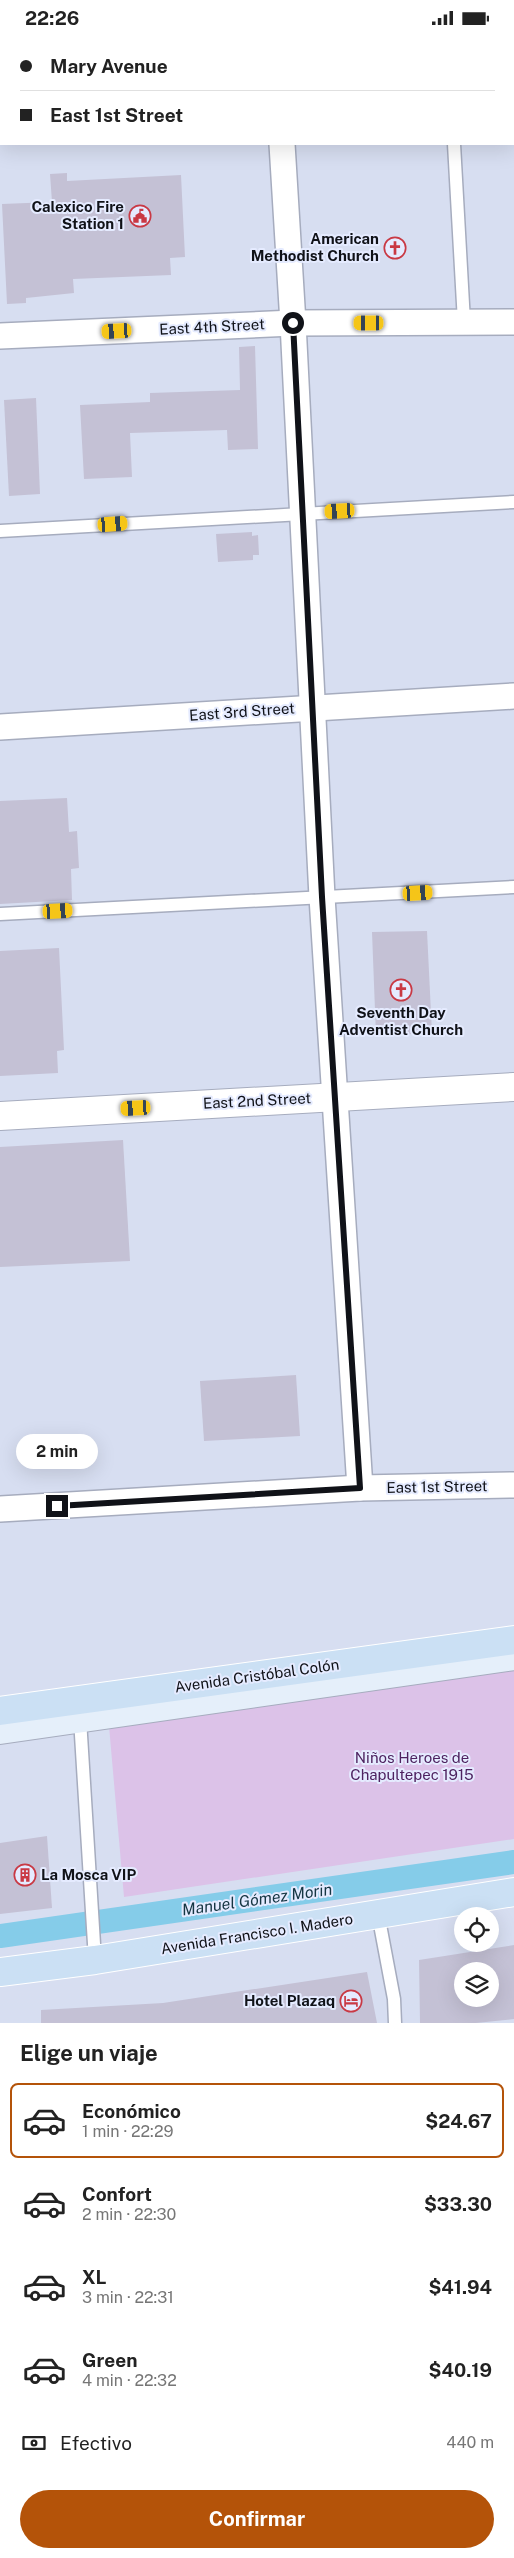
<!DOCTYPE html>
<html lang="es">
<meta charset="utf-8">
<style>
body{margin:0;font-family:"Public Sans",sans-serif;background:#f6f6f6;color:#222;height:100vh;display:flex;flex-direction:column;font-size:19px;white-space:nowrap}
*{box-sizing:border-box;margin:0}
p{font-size:16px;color:#767676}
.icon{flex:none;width:28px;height:28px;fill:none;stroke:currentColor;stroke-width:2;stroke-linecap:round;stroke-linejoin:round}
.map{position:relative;height:1988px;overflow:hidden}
.panel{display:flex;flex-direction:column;background:#fff;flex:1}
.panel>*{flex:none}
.top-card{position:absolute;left:0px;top:0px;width:515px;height:110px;box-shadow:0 5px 20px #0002;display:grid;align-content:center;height:110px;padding:0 20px;background:#fff}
.buttons{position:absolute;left:454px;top:1872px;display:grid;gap:10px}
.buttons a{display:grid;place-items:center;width:45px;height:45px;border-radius:50%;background:#fff;box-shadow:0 5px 20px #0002;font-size:25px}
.end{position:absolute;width:22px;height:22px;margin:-11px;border:6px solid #101218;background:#fff;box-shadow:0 0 0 2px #fff}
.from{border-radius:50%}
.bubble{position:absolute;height:35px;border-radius:18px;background:#fff;box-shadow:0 5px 20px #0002;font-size:16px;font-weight:700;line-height:35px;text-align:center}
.car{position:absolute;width:15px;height:30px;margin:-15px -8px;border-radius:6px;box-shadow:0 0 4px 1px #0007;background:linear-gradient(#f5c518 24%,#345 0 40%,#f5c518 0 76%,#345 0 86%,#f5c518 0)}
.top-card b{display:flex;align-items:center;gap:18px;height:48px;font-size:19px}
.top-card b+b{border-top:1px solid #e0e0e0}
.top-card i{width:12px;height:12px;background:#222}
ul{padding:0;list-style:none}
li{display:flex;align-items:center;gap:15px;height:75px;margin:0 10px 8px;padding:0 10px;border:2px solid transparent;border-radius:8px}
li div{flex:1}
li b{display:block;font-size:19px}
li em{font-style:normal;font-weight:700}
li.current{border-color:#b45309}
li>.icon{width:45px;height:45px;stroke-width:1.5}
h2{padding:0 20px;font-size:22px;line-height:60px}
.pay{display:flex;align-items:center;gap:12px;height:55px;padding:0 20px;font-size:19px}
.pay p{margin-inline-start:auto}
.button{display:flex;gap:10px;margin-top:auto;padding:10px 20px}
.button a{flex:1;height:58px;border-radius:30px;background:#b45309;color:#fff;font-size:20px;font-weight:700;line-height:58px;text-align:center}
.status{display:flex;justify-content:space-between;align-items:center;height:35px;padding:0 25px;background:#fff;direction:ltr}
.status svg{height:14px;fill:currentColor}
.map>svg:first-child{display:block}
.green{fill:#dcc2e8}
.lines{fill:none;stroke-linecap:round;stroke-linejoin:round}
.canal{stroke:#85cce9;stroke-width:24}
.building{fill:#c4c1d5;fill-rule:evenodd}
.service-casing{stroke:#a6acbe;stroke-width:15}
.minor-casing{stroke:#a6acbe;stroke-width:28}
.tertiary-casing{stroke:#a6acbe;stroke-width:30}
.secondary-casing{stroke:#a6acbe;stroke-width:30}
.primary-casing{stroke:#fff;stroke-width:30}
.service{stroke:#fff;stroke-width:12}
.minor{stroke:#fff;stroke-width:25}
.tertiary{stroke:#fff;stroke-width:28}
.secondary{stroke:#e5effa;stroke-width:28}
.primary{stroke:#cbe0f4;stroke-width:28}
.route{stroke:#101218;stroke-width:6}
.labels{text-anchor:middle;stroke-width:4;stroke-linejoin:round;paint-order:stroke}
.poi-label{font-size:15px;font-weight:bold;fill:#101218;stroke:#e5ebff;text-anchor:end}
.street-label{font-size:15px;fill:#101218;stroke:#e5ebff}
.park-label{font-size:15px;fill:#4e2260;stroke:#e5ebff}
.water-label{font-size:16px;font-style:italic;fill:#153643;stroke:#e5ebff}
</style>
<div class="status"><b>22:26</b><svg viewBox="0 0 49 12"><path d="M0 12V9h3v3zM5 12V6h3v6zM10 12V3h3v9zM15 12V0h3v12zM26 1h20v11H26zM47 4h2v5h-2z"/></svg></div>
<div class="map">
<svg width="514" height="1988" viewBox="0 0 514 1988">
<rect width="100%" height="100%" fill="#d7def1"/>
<polygon class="green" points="514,1629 514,1804 124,1862 109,1691"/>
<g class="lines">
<polyline class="canal" points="0,1901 514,1827"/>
</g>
<g class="building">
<polygon points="67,138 67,146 181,140 185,222 170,223 171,240 73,244 74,258 26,263 26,268 7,269 2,169 52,167 50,139"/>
<polygon points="255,311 258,414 228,415 227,395 130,398 132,442 84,444 80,370 150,367 150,358 240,355 239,312"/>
<polygon points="36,363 40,459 9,461 4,365"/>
<polygon points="252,497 252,501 258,500 259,520 253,520 253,525 218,527 216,499"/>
<polygon points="67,763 69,797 77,796 79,833 71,834 72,865 0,869 0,766"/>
<polygon points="427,896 432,998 376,1001 372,897"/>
<polygon points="59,913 64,1015 57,1016 58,1038 0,1041 0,916"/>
<polygon points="123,1105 130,1226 0,1232 0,1112"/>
<polygon points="296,1340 300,1401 204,1406 200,1346"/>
<polygon points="47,1801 52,1873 0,1879 0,1808"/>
<path d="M514,1910V1984L476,1988H420L419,1925ZM462,1936H490V1964H462Z"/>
<polygon points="367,1937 377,1988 41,1988 41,1975 163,1968"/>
</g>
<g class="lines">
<g class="service-casing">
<g id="service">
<polyline points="448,0 448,1"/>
<polyline points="454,109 464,287"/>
<polyline points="0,496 514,467"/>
<polyline points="0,879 514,852"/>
<polyline points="80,1684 95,1925"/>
<polyline points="378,1879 394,1964 395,1988"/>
</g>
</g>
<g class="minor-casing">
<g id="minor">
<polyline points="275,0 275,1"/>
<polyline points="282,109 293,288 322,862 360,1453"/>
<polyline points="0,301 293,288 514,287"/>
<polyline points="0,692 514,661"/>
<polyline points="0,1474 360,1453 514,1450"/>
</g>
</g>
<g class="tertiary-casing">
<polyline id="tertiary" points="0,1081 514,1052"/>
</g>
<g class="secondary-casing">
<polyline id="secondary" points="0,1695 514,1621"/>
</g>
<g class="primary-casing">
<g id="primary">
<polyline points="0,1676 514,1605"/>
<polyline points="0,1937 95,1925 514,1857"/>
</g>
</g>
<use href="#service" class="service"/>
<use href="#minor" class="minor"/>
<use href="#tertiary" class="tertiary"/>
<use href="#secondary" class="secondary"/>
<use href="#primary" class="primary"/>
</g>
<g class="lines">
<polyline class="route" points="57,1471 360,1453 322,862 293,288"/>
</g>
<defs>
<g id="civic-ring" transform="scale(1.125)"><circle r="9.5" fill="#e5ebff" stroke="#c93944" stroke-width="1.5"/><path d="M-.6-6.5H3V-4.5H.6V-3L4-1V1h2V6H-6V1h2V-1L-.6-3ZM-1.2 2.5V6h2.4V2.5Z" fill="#c93944"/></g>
<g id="church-ring" transform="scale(1.125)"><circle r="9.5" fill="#e5ebff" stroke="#c93944" stroke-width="1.5"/><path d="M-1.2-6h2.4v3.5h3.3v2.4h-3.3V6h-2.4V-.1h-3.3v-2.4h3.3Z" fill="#c93944"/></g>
<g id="building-ring" transform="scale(1.125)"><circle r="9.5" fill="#e5ebff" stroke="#c93944" stroke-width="1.5"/><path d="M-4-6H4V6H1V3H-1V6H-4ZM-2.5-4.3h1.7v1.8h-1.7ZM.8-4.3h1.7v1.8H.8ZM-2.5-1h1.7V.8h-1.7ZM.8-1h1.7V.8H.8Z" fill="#c93944"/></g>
<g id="hotel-ring" transform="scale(1.125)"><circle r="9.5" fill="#e5ebff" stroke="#c93944" stroke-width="1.5"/><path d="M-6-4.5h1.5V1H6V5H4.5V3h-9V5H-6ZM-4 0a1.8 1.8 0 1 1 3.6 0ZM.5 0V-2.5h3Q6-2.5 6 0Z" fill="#c93944"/></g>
</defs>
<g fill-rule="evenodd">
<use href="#civic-ring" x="140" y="181"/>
<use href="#church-ring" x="395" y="213"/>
<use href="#church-ring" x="401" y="955"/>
<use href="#building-ring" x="25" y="1840"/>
<use href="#hotel-ring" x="351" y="1966"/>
</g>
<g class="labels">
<g class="poi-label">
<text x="124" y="177">Calexico Fire<tspan x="124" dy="17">Station 1</tspan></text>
<text x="379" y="209">American<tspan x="379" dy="17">Methodist Church</tspan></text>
<text x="401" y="983" text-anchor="middle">Seventh Day<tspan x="401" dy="17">Adventist Church</tspan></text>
<text x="41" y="1845" text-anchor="start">La Mosca VIP</text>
<text x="335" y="1971">Hotel Plazaq</text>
</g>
<g class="street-label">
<text transform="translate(212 292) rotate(-3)" y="5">East 4th Street</text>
<text transform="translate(242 677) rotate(-4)" y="5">East 3rd Street</text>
<text transform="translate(257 1066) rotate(-3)" y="5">East 2nd Street</text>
<text transform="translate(437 1452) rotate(-1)" y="5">East 1st Street</text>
<text transform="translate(257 1641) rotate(-8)" y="5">Avenida Cristóbal Colón</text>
<text transform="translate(257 1899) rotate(-9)" y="5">Avenida Francisco I. Madero</text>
</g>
<g class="park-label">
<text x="412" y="1728">Niños Heroes de<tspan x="412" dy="17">Chapultepec 1915</tspan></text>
</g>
<g class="water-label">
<text transform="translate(257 1864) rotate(-8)" y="6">Manuel Gómez Morin</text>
</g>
</g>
</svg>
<div class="buttons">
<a><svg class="icon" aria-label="locate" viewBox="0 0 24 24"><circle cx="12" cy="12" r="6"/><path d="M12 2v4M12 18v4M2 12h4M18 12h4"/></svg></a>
<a><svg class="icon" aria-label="layers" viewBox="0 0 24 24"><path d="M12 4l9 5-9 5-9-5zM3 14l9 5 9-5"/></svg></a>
</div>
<i class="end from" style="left:293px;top:288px"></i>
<i class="end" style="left:57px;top:1471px"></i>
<div class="bubble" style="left:16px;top:1399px;width:82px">2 min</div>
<i class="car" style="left:369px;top:288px;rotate:270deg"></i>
<i class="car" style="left:117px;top:296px;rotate:267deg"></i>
<i class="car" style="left:340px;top:476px;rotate:267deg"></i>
<i class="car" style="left:113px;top:489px;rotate:86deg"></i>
<i class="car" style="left:418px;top:858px;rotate:87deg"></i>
<i class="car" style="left:58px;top:876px;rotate:87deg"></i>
<i class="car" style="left:136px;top:1073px;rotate:267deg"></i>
<div class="top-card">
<b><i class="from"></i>Mary Avenue</b>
<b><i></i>East 1st Street</b>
</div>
</div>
<section class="panel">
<h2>Elige un viaje</h2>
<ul>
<li class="current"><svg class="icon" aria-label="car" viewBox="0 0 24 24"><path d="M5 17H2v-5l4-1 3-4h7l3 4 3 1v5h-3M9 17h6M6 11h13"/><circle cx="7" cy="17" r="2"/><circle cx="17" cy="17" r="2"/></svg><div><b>Económico</b><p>1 min · 22:29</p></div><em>$24.67</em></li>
<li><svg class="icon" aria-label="car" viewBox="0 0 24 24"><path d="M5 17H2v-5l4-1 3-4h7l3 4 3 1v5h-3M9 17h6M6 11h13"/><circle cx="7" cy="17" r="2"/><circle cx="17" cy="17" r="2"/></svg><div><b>Confort</b><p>2 min · 22:30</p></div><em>$33.30</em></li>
<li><svg class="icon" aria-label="car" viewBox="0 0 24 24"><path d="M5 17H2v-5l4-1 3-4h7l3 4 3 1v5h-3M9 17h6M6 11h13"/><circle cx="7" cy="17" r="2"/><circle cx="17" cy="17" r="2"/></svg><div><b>XL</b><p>3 min · 22:31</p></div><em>$41.94</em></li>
<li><svg class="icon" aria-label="car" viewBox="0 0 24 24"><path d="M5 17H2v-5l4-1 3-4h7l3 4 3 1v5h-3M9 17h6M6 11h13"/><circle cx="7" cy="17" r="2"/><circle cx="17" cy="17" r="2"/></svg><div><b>Green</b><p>4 min · 22:32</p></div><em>$40.19</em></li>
</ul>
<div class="pay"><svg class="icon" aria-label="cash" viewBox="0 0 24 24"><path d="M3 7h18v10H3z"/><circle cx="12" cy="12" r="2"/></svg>Efectivo<p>440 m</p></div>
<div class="button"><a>Confirmar</a></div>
</section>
